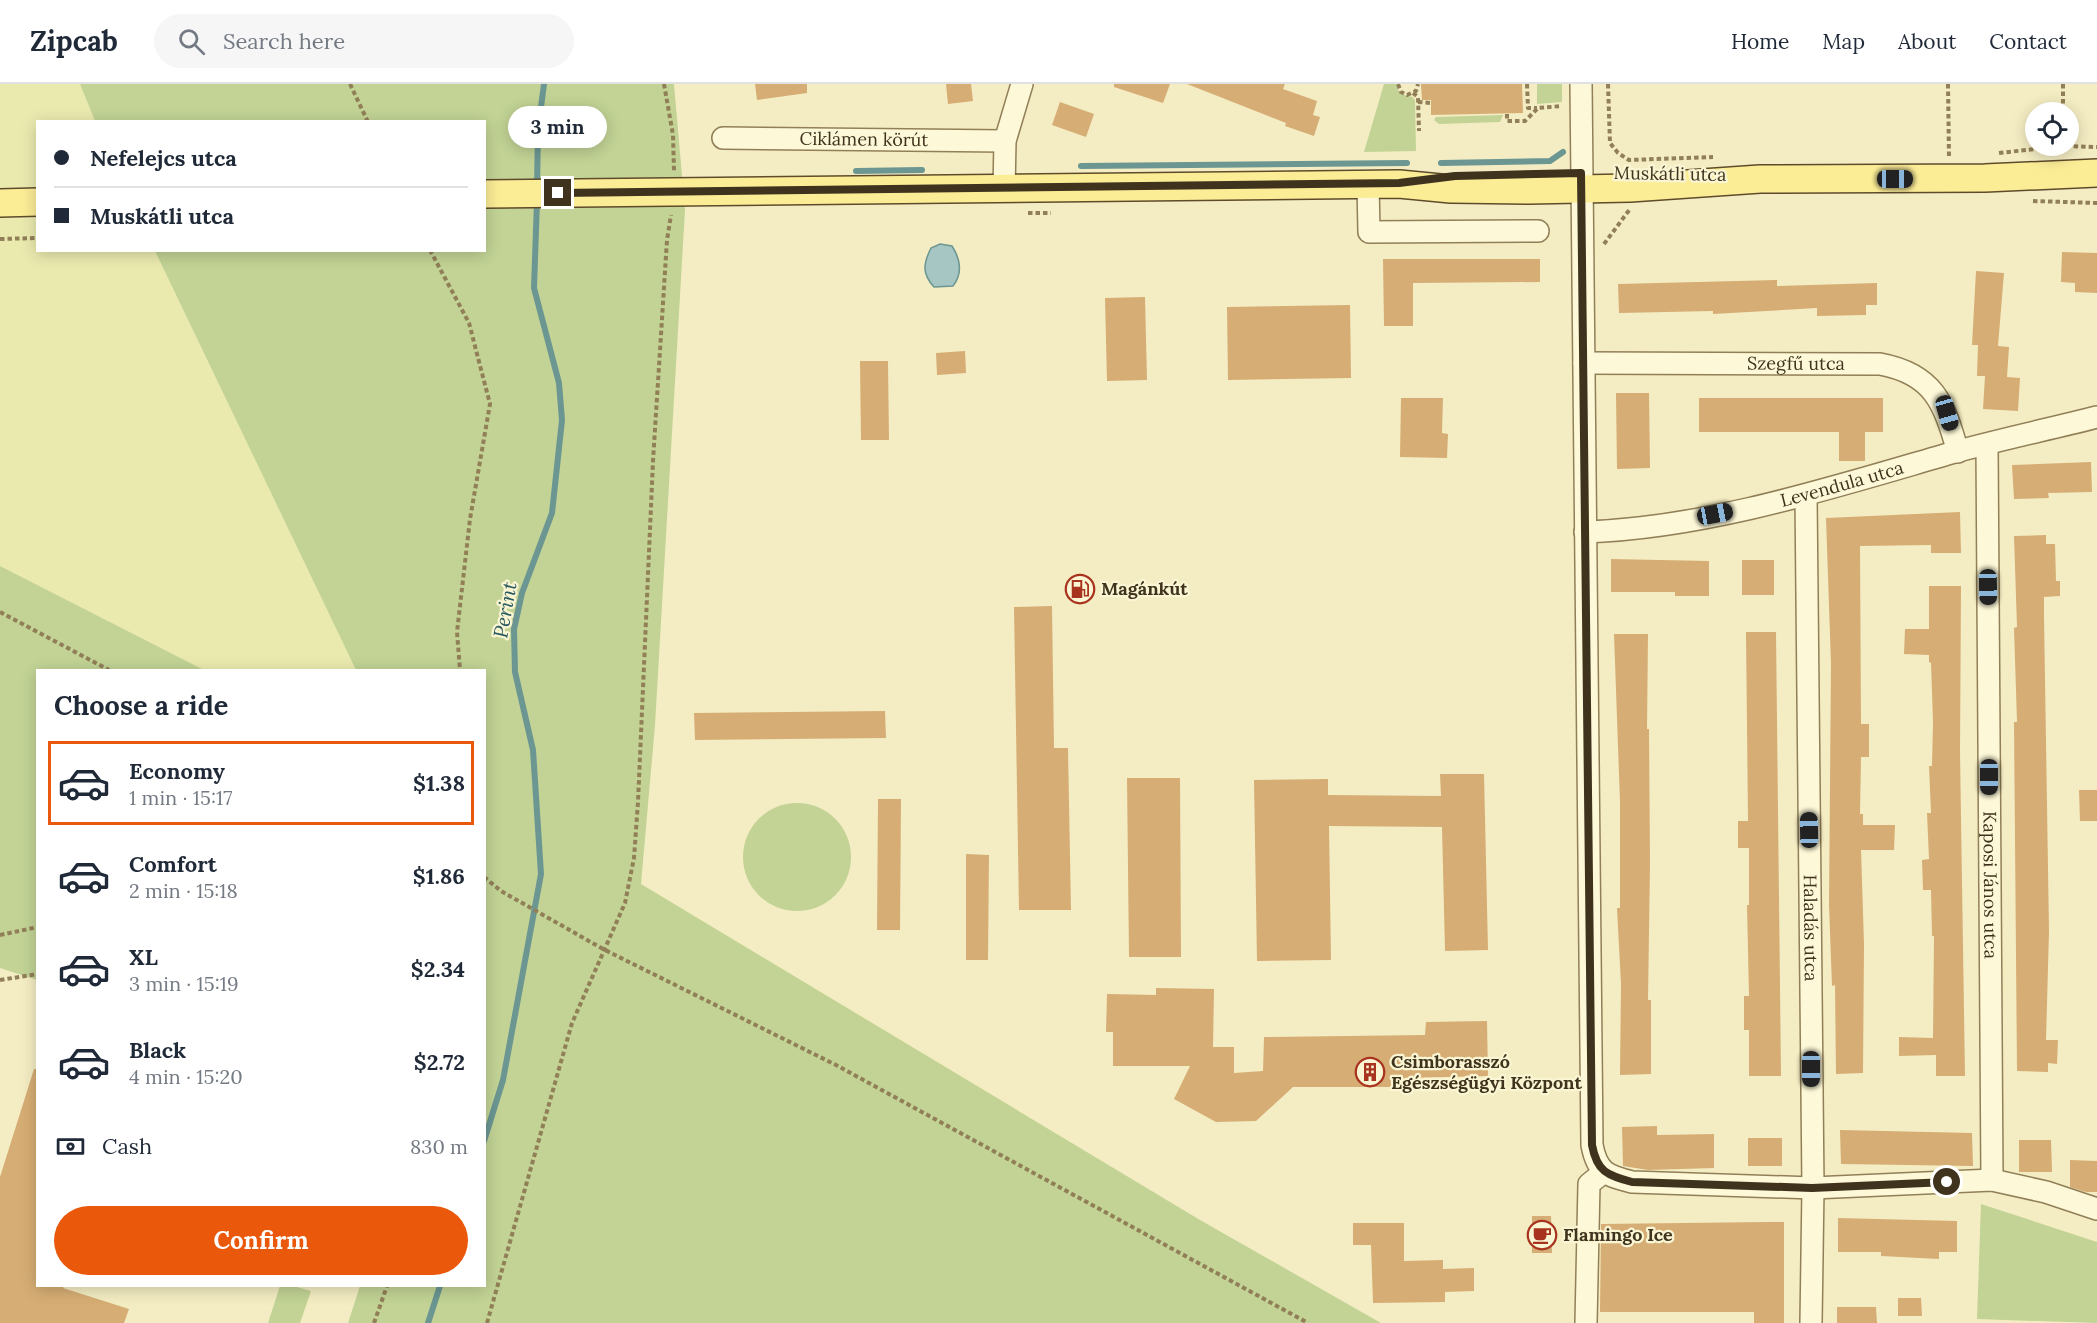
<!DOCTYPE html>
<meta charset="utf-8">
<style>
body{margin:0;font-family:Lora,serif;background:#f6f6f7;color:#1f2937;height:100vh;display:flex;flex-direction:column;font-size:22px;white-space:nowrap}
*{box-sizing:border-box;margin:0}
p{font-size:20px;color:#747a83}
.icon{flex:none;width:33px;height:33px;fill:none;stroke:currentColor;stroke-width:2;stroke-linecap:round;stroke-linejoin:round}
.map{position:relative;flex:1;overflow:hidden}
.panel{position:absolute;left:36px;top:585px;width:450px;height:618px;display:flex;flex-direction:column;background:#fff;border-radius:0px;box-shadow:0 3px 15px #0003}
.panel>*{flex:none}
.top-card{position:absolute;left:36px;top:36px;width:450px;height:132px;border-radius:0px;box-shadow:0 3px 15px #0003;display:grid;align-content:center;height:132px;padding:0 18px;background:#fff}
.fabs{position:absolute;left:2025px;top:18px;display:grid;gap:12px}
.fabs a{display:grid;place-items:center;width:54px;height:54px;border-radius:50%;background:#fff;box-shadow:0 3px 15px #0003;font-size:30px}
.end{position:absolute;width:27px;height:27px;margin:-14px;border:8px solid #3f331d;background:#fff;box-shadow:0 0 0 3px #fff}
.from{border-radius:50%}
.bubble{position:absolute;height:42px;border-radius:21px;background:#fff;box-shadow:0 3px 15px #0003;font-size:20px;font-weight:700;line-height:42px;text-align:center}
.car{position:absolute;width:18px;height:36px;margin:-18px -9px;border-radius:8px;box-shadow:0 0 4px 2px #0007;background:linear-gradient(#222 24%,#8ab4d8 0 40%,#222 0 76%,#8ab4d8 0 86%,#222 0)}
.top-card b{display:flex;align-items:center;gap:21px;height:57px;font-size:22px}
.top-card b+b{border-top:2px solid #e0e1e3}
.top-card i{width:15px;height:15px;background:#1f2937}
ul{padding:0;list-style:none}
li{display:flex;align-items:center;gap:18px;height:84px;margin:0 12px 9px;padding:0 6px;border:3px solid transparent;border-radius:0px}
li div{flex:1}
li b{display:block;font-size:22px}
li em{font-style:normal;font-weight:700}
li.selected{border-color:#ea580c}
li>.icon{width:54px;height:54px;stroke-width:1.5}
h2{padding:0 18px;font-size:27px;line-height:72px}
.pay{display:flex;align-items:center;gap:15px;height:66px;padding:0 18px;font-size:22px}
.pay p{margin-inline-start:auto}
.cta{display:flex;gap:12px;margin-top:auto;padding:12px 18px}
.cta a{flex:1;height:69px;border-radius:36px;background:#ea580c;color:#fff;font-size:24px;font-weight:700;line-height:69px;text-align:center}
header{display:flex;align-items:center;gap:36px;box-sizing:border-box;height:84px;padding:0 30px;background:#fff;border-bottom:2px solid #e0e1e3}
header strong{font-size:28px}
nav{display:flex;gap:33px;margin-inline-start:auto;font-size:21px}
.search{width:420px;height:54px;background:#f6f6f7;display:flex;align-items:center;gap:15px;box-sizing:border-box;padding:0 21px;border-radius:33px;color:#747a83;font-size:22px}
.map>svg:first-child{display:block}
.farmland{fill:#eaeaaf}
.green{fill:#c2d395}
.water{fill:#a5c6c2;stroke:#6b9692;stroke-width:1.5}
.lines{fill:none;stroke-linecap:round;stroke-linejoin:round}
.stream{stroke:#6b9692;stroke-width:6}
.building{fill:#d6ad74}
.minor-casing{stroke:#917f57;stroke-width:24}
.major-casing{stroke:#5e4b2b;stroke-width:30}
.path{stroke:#917f57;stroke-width:4;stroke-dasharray:4.5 3;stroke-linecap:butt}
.minor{stroke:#fdf8d7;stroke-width:21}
.major{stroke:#fbec96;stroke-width:27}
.route{stroke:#3f331d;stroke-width:8}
.labels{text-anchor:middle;stroke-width:4.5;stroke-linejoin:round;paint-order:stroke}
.street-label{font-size:18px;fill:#3f331d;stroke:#faf5d3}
.poi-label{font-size:18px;font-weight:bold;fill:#3f331d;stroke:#faf5d3;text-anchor:start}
.water-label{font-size:20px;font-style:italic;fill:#2a5b60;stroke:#faf5d3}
</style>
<header>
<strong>Zipcab</strong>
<div class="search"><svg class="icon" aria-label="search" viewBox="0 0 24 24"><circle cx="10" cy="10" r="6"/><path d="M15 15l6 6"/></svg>Search here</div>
<nav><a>Home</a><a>Map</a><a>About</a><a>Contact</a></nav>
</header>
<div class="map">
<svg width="2097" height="1239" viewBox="0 0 2097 1239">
<rect width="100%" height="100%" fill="#f4edc3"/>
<polygon class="farmland" points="0,0 80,0 95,37 38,38 38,166 155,167 356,586 204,586 0,482"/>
<g class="green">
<polygon points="80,0 674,0 685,126 655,641 641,800 1200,1136 1381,1239 348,1239 360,1202 484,1202 484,586 356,586 155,167 484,166 484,38 95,37"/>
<polygon points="1384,0 1396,0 1400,10 1413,13 1415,17 1416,67 1364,68"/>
<polygon points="1537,0 1562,0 1562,18 1537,20"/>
<polygon points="1503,31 1500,38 1439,40 1434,36 1436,33"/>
<polygon points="0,482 204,586 38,586 37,896 0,884"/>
<circle cx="797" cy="773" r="54"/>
<polygon points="1981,1120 2097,1158 2097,1239 1977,1235"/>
<polygon points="280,1202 293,1202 311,1207 300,1239 268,1239"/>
</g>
<path class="water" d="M940,160L952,162C961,176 963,189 953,202L934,203C922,190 923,180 931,164Z"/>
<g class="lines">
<g class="stream">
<polyline points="1441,79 1550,77 1563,68"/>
<polyline points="1081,82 1407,79"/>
<polyline points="856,87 922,86"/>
<polyline points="537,104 538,46 544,0"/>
<polyline points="484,1057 503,996 541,790 533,666 515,588 514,545 522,509 552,429 562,336 559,299 534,204 537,117"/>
<polyline points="428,1239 440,1202"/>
</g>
</g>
<g class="building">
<polygon points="755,0 807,0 807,9 757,16"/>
<polygon points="946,0 971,0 973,17 948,20"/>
<polygon points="1114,0 1170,0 1163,19 1114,3"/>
<polygon points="1187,0 1285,0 1283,5 1317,17 1313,31 1320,33 1314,52 1285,42 1286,39"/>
<polygon points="1421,0 1522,0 1523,29 1431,31 1431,16 1422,16"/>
<polygon points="1060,18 1094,30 1086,53 1052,41"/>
<polygon points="2062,168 2097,169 2097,209 2075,208 2075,199 2061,198"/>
<polygon points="1383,175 1540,175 1540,198 1413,199 1413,242 1384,242"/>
<polygon points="1976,187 2004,189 1998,262 2009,263 2007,293 2020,294 2018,327 1983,325 1985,292 1977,292 1978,261 1972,261"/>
<polygon points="1777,196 1777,202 1877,199 1877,221 1866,221 1866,231 1817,232 1817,224 1713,230 1713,227 1619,229 1618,200"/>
<polygon points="1145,213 1147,296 1107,297 1105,214"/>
<polygon points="1350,221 1351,294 1228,296 1227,223"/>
<polygon points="965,267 966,289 937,291 936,269"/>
<polygon points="860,277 888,277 889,356 861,356"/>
<polygon points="1616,309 1649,309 1650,384 1617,385"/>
<polygon points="1401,314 1443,314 1442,349 1448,350 1447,374 1400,373"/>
<polygon points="1699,314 1883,314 1883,348 1865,348 1865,377 1839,377 1839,348 1699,348"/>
<polygon points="2091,378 2092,408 2048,409 2049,414 2014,415 2012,381"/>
<polygon points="1960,428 1961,469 1931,469 1931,461 1860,462 1861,640 1869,640 1869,673 1861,673 1860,730 1863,730 1863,741 1895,741 1894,766 1861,766 1864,860 1863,989 1836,990 1835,901 1832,902 1829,821 1831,580 1826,434"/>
<polygon points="2046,451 2046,460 2055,460 2056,497 2060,497 2060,512 2044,513 2044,532 2049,847 2046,956 2058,956 2057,980 2048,979 2048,988 2017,987 2014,638 2017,638 2014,544 2017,543 2014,452"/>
<polygon points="1611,475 1709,477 1709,512 1675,512 1675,508 1611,508"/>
<rect x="1742" y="476" width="32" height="35"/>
<polygon points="1929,502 1961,502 1960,668 1965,992 1936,992 1936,971 1899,972 1899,953 1933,954 1934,852 1932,852 1931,806 1923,806 1922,776 1929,775 1927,729 1931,729 1929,682 1932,682 1933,638 1931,579 1929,578 1929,571 1904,570 1905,545 1929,545"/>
<polygon points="1052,522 1054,664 1068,664 1071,826 1019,826 1014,523"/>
<polygon points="1746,548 1776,548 1781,992 1749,992 1749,946 1744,946 1744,912 1749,912 1747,821 1749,821 1749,764 1738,764 1738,737 1748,737"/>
<polygon points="1614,550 1648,550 1647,645 1649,645 1650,779 1648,916 1651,916 1651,990 1620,991 1621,900 1617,824 1620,824 1620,718"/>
<polygon points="885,627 886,654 695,656 694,629"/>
<polygon points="1440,690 1484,690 1488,866 1445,867 1442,743 1329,742 1331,876 1257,877 1254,696 1328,695 1328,711 1441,712"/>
<polygon points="1127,694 1180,694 1181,873 1129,873"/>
<polygon points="2079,706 2097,706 2097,737 2080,737"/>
<polygon points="878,715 901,715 900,846 877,846"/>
<polygon points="966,770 989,771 988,876 966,876"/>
<polygon points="1156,904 1214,905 1213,963 1234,963 1234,989 1263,987 1264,953 1425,951 1426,938 1487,937 1488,992 1407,994 1407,1003 1293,1003 1256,1037 1216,1038 1174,1015 1190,982 1113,982 1113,948 1106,948 1107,910 1156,911"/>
<polygon points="34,985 38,985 38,1202 64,1202 63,1204 129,1225 124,1239 0,1239 0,1093"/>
<polygon points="1657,1042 1657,1051 1714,1050 1714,1084 1648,1086 1623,1082 1622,1043"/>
<polygon points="1840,1046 1972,1049 1973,1082 1841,1080"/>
<rect x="1748" y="1054" width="34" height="28"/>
<polygon points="2019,1056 2051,1056 2052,1088 2019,1088"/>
<polygon points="2070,1076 2097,1077 2097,1108 2086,1108 2070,1103"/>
<polygon points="1532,1132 1551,1132 1552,1169 1532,1169"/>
<polygon points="1838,1134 1957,1137 1957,1168 1939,1168 1939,1175 1881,1172 1881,1168 1838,1168"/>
<polygon points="1766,1138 1784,1138 1784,1239 1754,1239 1754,1228 1600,1228 1601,1140"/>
<polygon points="1353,1139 1404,1139 1404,1177 1443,1176 1443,1185 1474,1184 1474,1207 1445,1208 1445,1218 1373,1219 1371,1161 1353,1161"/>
<polygon points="1898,1214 1921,1214 1922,1232 1898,1232"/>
<polygon points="1837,1223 1876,1223 1877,1239 1837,1239"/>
</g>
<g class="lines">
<g class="minor-casing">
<g id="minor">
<path d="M1581,0L1592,1061C1597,1088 1607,1092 1632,1098L1813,1104L1992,1096L2046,1108L2097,1125"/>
<path id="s1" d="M723,54L1005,57"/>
<polyline points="1368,100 1369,148 1538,147"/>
<polyline points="1004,106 1005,57 1022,0"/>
<path id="s2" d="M1584,279L1880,280C1934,290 1944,319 1958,368"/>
<path id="s3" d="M1987,361L1992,1096"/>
<path id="s4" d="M1806,412L1813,1104L1811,1239"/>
<path id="s5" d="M1585,448C1709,444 1837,402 1955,368C2002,355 2050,345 2097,333"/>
<polyline points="1586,1239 1589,1100 1604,1088"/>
</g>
</g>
<g class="major-casing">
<g id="major">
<polyline points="484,110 1399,100 1451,105 1529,106 1630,104 1760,95 1985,94 2097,89"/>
<polyline points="0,119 38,118"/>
</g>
</g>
<g class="path">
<polyline points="350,0 368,38"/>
<polyline points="664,0 673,51 674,87"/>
<polyline points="1398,0 1401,8 1407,11 1416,7 1418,0"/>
<polyline points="1527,0 1528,24 1537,24"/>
<polyline points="1608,0 1610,59 1618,69 1629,76 1713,73"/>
<polyline points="1948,0 1949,74"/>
<polyline points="2063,0 2063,28"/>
<polyline points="1413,9 1418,13 1419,47"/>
<polyline points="1418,18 1431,19"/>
<polyline points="1507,30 1507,37 1525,37 1538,24 1562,22"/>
<polyline points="1999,69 2063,62 2097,63"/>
<polyline points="2033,117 2097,119"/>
<polyline points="1028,129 1051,129"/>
<polyline points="0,155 38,154"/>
<polyline points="1604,160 1630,125"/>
<polyline points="430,166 469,239 490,320 470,435 457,548 460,586"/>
<polyline points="0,528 109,586"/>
<polyline points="484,793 501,807 603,865 836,981 1308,1239"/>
<polyline points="0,851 38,843"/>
<polyline points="0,896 38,890"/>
<polyline points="374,1239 387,1202"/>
<polyline points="487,1239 572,939 625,819 634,774 638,718 653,377 667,156 671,131"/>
</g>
<use href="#minor" class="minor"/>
<use href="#major" class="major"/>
</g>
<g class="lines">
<path class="route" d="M558,109L1399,99L1455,92L1581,89L1592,1061C1597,1088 1607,1091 1632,1098L1812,1104L1947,1098"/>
</g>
<defs>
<g id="fuel-ring" transform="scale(1.5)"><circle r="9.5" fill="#faf5d3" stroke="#a8341f" stroke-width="1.5"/><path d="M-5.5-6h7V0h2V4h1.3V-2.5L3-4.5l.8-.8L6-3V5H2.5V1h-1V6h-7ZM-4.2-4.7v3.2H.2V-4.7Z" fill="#a8341f"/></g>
<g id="building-ring" transform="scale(1.5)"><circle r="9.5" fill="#faf5d3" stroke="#a8341f" stroke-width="1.5"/><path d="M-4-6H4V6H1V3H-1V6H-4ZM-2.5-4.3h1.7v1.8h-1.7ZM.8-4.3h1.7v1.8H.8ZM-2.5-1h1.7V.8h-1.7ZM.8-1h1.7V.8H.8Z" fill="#a8341f"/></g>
<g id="cafe-ring" transform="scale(1.5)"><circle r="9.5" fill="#faf5d3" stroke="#a8341f" stroke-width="1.5"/><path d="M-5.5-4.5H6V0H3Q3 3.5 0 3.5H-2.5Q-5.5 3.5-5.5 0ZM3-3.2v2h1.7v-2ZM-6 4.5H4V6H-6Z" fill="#a8341f"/></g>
</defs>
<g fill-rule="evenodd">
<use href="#fuel-ring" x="1080" y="505"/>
<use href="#building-ring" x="1370" y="988"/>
<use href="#cafe-ring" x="1542" y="1151"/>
</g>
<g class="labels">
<g class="street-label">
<text dy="6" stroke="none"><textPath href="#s1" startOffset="141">Ciklámen körút</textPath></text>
<text transform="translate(1670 90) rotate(1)" y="6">Muskátli utca</text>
<text dy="6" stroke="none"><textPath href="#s2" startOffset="212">Szegfű utca</textPath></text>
<text dy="6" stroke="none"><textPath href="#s5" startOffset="262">Levendula utca</textPath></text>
<text dy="6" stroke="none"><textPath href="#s3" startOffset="440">Kaposi János utca</textPath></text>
<text dy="6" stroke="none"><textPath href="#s4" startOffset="432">Haladás utca</textPath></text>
</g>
<g class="poi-label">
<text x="1101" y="511">Magánkút</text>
<text x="1391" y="984">Csimborasszó<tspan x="1391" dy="21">Egészségügyi Központ</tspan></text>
<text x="1563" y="1157">Flamingo Ice</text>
</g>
<g class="water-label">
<text transform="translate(505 526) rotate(-80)" y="7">Perint</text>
</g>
</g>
</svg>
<div class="fabs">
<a><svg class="icon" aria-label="locate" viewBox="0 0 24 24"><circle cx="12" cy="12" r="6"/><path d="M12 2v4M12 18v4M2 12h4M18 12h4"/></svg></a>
</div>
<i class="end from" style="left:1947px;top:1098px"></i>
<i class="end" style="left:558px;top:109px"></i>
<div class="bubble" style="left:508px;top:22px;width:99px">3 min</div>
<i class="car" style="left:1895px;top:95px;rotate:90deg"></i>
<i class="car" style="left:1947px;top:329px;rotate:164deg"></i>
<i class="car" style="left:1715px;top:430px;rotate:79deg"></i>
<i class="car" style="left:1988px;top:503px;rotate:179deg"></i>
<i class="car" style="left:1989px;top:693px;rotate:180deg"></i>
<i class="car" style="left:1809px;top:746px;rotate:359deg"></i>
<i class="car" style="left:1811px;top:985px;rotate:180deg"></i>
<div class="top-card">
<b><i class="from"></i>Nefelejcs utca</b>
<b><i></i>Muskátli utca</b>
</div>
<section class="panel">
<h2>Choose a ride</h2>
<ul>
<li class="selected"><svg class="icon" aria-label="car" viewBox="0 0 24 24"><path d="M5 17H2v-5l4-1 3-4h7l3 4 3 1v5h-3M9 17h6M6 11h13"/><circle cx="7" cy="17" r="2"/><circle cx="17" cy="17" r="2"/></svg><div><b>Economy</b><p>1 min · 15:17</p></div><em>$1.38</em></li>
<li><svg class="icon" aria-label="car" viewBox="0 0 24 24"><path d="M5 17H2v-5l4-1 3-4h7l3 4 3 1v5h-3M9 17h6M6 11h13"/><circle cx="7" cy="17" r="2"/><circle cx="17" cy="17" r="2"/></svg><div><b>Comfort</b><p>2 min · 15:18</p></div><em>$1.86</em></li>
<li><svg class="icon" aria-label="car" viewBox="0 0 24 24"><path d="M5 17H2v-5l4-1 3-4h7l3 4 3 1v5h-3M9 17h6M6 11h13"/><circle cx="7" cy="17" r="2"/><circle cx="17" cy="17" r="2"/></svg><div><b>XL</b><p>3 min · 15:19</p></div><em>$2.34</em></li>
<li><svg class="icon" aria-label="car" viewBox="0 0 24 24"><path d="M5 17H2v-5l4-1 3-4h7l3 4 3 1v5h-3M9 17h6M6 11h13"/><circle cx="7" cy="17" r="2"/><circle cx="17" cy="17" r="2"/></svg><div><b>Black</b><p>4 min · 15:20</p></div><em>$2.72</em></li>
</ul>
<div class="pay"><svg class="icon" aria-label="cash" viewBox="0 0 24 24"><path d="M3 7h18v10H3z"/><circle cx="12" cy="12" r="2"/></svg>Cash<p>830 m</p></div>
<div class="cta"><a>Confirm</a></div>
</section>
</div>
